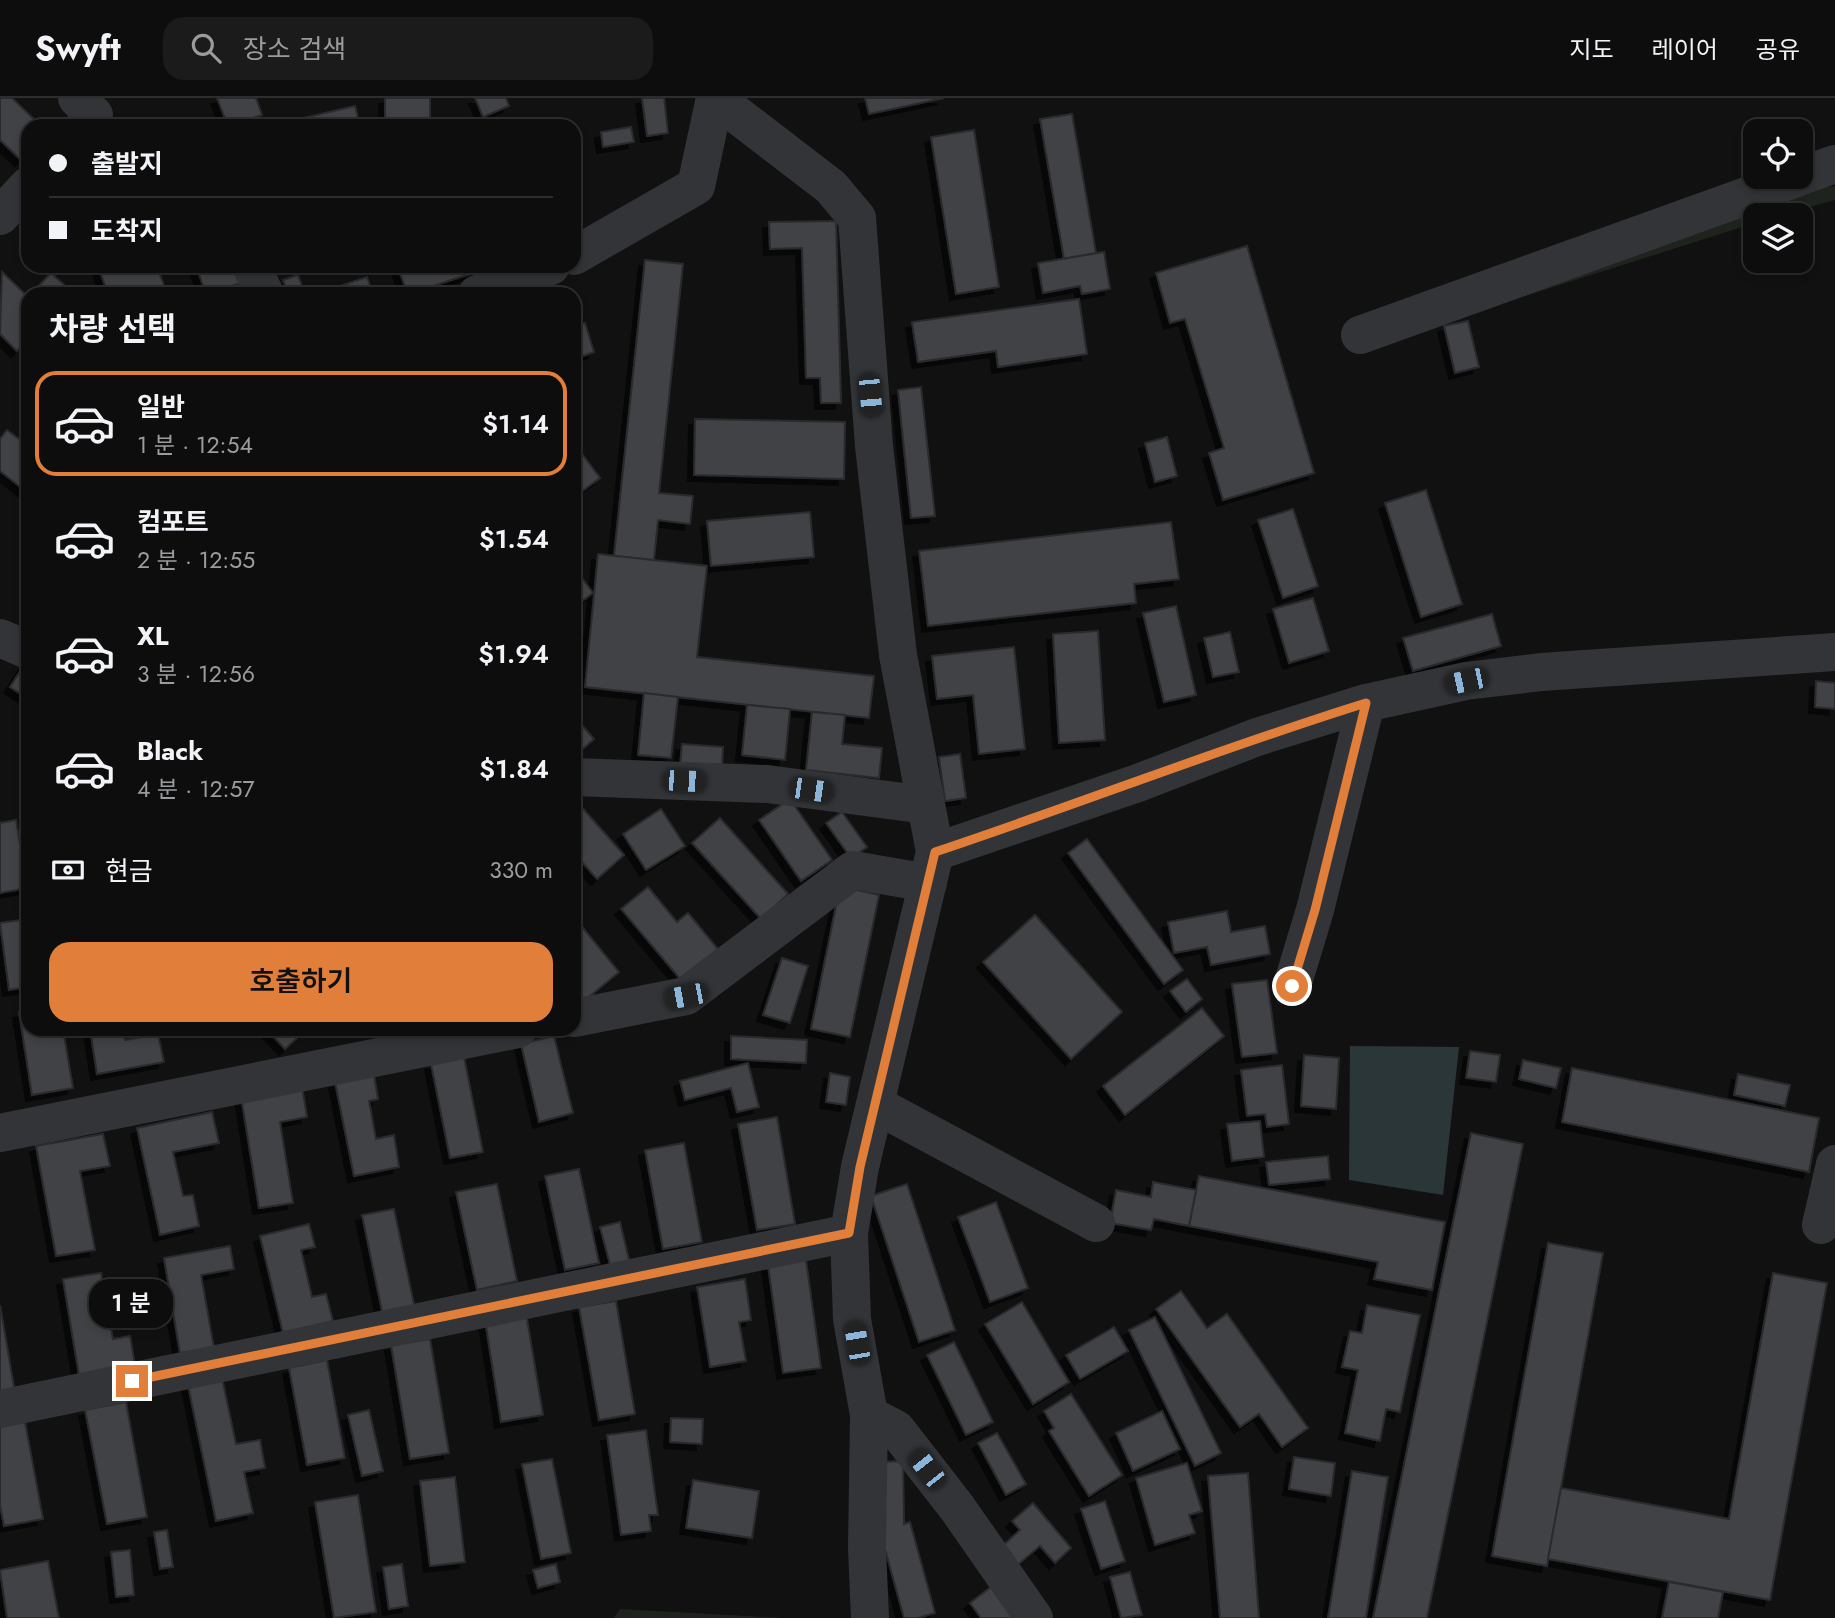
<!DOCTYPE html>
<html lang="ko">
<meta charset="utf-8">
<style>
body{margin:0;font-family:Jost,"Noto Sans KR",sans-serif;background:#1b1b1c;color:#f1f3f6;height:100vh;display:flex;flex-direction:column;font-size:26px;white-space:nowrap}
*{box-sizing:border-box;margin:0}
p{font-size:23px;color:#9a9c9e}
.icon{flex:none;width:38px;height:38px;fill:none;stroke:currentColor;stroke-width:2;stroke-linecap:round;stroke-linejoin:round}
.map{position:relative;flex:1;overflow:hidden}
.details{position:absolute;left:21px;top:189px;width:560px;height:749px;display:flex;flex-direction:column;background:#0d0d0e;border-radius:21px;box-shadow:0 4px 10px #0003,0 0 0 2px #2d2d2e}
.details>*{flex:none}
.guide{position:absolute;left:21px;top:21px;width:560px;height:154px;border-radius:21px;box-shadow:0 4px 10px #0003,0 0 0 2px #2d2d2e;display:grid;align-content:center;height:154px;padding:0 28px;background:#0d0d0e}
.buttons{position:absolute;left:1743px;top:21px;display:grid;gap:14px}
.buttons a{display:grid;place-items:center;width:70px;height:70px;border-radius:14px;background:#0d0d0e;box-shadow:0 4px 10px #0003,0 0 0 2px #2d2d2e;font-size:35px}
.end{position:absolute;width:32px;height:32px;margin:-16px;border:9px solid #e07e3a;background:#fff;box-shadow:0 0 0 4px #fff}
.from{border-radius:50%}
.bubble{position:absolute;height:49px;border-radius:21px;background:#0d0d0e;box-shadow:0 4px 10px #0003,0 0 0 2px #2d2d2e;font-size:23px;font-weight:600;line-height:49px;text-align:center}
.car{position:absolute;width:21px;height:42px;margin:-21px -10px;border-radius:9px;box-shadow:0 0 5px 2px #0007;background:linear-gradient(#222 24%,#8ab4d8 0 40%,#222 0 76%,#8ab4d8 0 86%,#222 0)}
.guide b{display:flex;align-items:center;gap:24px;height:66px;font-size:26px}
.guide b+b{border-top:2px solid #2d2d2e}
.guide i{width:18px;height:18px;background:#f1f3f6}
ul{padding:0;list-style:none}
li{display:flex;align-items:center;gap:21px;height:105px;margin:0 14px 10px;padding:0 14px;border:4px solid transparent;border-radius:21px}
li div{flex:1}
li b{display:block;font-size:26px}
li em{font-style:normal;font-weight:600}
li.selected{border-color:#e07e3a}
li>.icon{width:63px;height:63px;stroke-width:1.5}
h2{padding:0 28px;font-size:32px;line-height:84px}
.pay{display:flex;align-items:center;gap:18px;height:77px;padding:0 28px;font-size:26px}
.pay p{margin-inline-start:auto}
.primary-button{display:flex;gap:14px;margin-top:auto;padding:14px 28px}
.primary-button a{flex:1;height:80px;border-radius:21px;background:#e07e3a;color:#111;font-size:28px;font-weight:600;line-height:80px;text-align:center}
header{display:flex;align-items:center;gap:42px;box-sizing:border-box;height:98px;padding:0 35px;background:#0d0d0e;border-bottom:2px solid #2d2d2e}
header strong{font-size:33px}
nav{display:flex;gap:38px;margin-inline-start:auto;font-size:24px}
.search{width:490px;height:63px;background:#1b1b1c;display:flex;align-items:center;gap:18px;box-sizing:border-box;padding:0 24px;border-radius:21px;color:#9a9c9e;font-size:26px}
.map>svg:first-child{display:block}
.green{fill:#1e241d}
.water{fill:#2b3639}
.building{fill:#404245;stroke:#2b2c2e;stroke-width:2;filter:url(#shadow)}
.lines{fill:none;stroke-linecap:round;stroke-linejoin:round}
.minor{stroke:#323437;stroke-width:38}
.route{stroke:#e07e3a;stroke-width:9}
</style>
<header>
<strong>Swyft</strong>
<div class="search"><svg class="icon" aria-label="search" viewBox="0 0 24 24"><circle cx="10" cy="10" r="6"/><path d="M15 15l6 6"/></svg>장소 검색</div>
<nav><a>지도</a><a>레이어</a><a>공유</a></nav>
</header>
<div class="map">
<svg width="1835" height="1520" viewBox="0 0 1835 1520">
<defs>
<filter id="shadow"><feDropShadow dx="-6" dy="6" stdDeviation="0" flood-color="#0009"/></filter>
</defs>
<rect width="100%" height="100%" fill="#111112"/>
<g class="green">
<polygon points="1835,88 1835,102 1780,117 1755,117 1755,125 1493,208 1824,89"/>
<polygon points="620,1511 784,1520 614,1520"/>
</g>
<polygon class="water" points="1350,948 1459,949 1443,1097 1349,1082"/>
<g class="building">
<polygon points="0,0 12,0 41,28 28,28 28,55 21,62 0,42"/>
<polygon points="217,0 256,0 262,17 228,28"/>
<rect x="385" y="0" width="45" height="27"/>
<polygon points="475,0 506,0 509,8 483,19"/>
<polygon points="642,0 664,0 668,35 647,38"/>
<polygon points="865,0 944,0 869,16"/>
<polygon points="355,8 360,28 296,28 295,22"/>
<polygon points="1072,16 1096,155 1064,161 1040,21"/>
<polygon points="631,29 634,44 603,49 601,34"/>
<polygon points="974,32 999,189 956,196 931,39"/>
<polygon points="836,123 841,305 821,305 820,280 806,280 802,150 770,151 769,124"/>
<polygon points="1247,148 1314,375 1223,402 1209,355 1224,350 1185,221 1170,225 1156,175"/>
<polygon points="1104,154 1110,191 1082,196 1080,188 1043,195 1038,165"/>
<polygon points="645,162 683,166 659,395 693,398 690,426 658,422 654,462 614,458"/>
<polygon points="98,168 157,168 167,196 108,196"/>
<polygon points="196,168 239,168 244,184 206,196"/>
<polygon points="397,168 495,168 408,196"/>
<polygon points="2,174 28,199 28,241 17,253 0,236"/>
<polygon points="51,175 72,194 31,196"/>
<polygon points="298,177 305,196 288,196 283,182"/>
<polygon points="367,179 373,196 316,196"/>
<polygon points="1079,201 1087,256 998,269 996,253 918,264 912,224"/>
<polygon points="1468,223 1479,269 1455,275 1444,228"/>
<polygon points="585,225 594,254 574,261 574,228"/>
<polygon points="921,289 935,418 911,420 898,292"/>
<polygon points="695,321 845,324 844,381 694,377"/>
<polygon points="7,332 28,348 28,395 0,373 0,341"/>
<polygon points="1167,339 1177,378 1155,384 1145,345"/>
<polygon points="574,345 600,380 574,399"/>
<polygon points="1426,392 1462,506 1421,519 1385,405"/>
<polygon points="1293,411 1318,488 1283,500 1258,422"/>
<polygon points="810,414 814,459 711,468 707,423"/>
<polygon points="1171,424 1179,481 1134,486 1136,505 928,528 919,453"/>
<polygon points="598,456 707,468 697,559 874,578 869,620 585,589"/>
<polygon points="574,469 593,495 574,509"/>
<polygon points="1313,500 1329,553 1289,565 1273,511"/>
<polygon points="1176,508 1196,597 1164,604 1143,515"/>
<polygon points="1492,516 1501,548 1413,573 1403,540"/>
<polygon points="1098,533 1105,642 1059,645 1053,536"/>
<polygon points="1230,534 1239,574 1213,579 1204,540"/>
<polygon points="1014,549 1025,651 979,656 973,597 937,601 932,558"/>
<polygon points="28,561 28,601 10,589"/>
<polygon points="1816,583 1835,585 1835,611 1815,609"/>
<polygon points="644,595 678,599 671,660 638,657"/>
<polygon points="747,607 790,611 785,662 742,657"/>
<polygon points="812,614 845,617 842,646 882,650 879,680 806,672"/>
<polygon points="574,618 594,641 574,659"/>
<polygon points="682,646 723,649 722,671 680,668"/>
<polygon points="960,656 966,700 945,703 939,659"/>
<polygon points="790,701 832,762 801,783 759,722"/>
<polygon points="578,705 624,757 597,781 574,755 574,709"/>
<polygon points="661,711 685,748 646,772 623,736"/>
<polygon points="842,714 867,749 851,760 826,725"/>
<polygon points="720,720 788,796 761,821 692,745"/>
<polygon points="16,722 27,790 0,795 0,725"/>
<polygon points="1087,741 1183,872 1164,886 1068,755"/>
<polygon points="840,788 879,797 850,939 811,931"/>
<polygon points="648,789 677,824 688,815 718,851 681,882 621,811"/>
<polygon points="1227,813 1231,834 1265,828 1270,856 1211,867 1207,849 1174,855 1168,824"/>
<polygon points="1035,817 1122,914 1071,961 983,864"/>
<polygon points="574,819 619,874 584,903 574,892"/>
<polygon points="28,821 28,889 9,892 0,825"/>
<polygon points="782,860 808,868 790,925 763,917"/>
<polygon points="1187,881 1202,901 1186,914 1170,893"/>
<polygon points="1267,882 1277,955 1242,959 1232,886"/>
<polygon points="1202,910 1224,938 1125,1017 1103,988"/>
<polygon points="28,912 28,931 63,931 73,990 32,997 19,914"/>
<polygon points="90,931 123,931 125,942 158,936 164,964 97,976"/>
<polygon points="266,931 307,931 285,951"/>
<polygon points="554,938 573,1015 539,1024 521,946"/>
<polygon points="731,938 807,942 806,965 731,961"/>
<polygon points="1470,953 1500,957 1496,984 1466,980"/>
<polygon points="1304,957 1339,960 1336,1011 1301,1008"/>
<polygon points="464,959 483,1054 450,1060 431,966"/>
<polygon points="1523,962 1561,970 1556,990 1519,981"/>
<polygon points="748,965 759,1009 737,1014 731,990 685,1002 680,983"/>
<polygon points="1282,967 1289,1026 1267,1029 1265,1016 1247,1018 1241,972"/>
<polygon points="1572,970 1819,1020 1809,1074 1562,1024"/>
<polygon points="830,975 850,979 846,1007 826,1004"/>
<polygon points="1738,976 1790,987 1785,1008 1734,997"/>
<polygon points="374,977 378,1001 369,1003 376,1041 394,1037 399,1069 354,1078 335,984"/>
<polygon points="302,988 307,1019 280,1024 293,1105 259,1110 241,998"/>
<polygon points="212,1014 219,1045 173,1054 183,1098 193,1097 199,1128 160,1137 137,1030"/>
<polygon points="777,1019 795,1126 757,1132 738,1026"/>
<polygon points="1260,1023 1264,1059 1232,1063 1227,1026"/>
<polygon points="1471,1035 1523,1046 1427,1520 1373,1520"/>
<polygon points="103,1036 110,1068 80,1073 95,1152 56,1158 36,1048"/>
<polygon points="684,1045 702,1144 663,1151 645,1052"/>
<polygon points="1328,1058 1330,1081 1269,1087 1266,1064"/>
<polygon points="579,1071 599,1165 565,1172 545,1078"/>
<polygon points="1199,1078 1445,1124 1432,1192 1374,1181 1378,1164 1189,1128"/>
<polygon points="1153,1084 1196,1092 1189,1128 1154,1121 1151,1132 1110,1125 1116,1092 1151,1099"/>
<polygon points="497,1086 517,1183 477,1192 456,1094"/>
<polygon points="907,1086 955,1232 919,1244 871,1098"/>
<polygon points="996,1104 1028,1190 990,1204 958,1119"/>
<polygon points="394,1111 415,1211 383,1218 362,1117"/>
<polygon points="620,1124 631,1170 612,1174 600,1129"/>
<polygon points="309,1126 315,1149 301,1152 312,1199 326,1196 333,1223 283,1235 260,1138"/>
<polygon points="1548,1145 1603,1155 1547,1468 1492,1458"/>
<polygon points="230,1148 234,1171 201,1177 214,1250 180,1255 164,1160"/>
<polygon points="806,1162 821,1270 783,1275 768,1167"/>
<polygon points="101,1175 113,1241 130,1238 135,1267 79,1277 63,1181"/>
<polygon points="1773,1175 1827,1185 1770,1502 1548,1461 1561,1390 1729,1421"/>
<polygon points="745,1181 751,1222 739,1224 746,1263 710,1269 697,1189"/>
<polygon points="1181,1193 1207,1230 1227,1216 1308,1330 1282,1349 1259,1316 1240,1329 1156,1211"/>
<polygon points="616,1203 635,1316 599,1322 579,1209"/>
<polygon points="1022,1204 1069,1284 1033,1306 985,1226"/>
<polygon points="0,1207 15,1295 0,1297"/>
<polygon points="1367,1207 1420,1217 1400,1314 1386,1311 1380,1343 1345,1335 1358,1272 1342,1269 1350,1233 1362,1235"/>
<polygon points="526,1215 543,1317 501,1324 485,1222"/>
<polygon points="1155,1219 1221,1355 1195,1368 1129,1232"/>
<polygon points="1114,1229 1128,1253 1080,1281 1066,1257"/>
<polygon points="430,1241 449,1355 410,1361 391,1247"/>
<polygon points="954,1244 993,1324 966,1337 927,1257"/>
<polygon points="327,1262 345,1360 307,1367 289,1270"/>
<polygon points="222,1280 236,1346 260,1342 265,1370 244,1374 253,1415 216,1423 188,1287"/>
<polygon points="1071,1296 1122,1377 1089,1398 1049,1333 1054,1330 1044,1313"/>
<polygon points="126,1304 147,1419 107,1426 85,1312"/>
<polygon points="369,1312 383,1373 362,1378 348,1317"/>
<polygon points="1162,1313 1180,1351 1133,1373 1116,1335"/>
<polygon points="671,1320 703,1321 702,1346 670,1344"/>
<polygon points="25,1324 43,1421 4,1428 0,1407 0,1329"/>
<polygon points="646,1332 658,1417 649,1417 651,1433 621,1437 607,1337"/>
<polygon points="997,1335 1026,1386 1006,1397 978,1345"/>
<polygon points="1294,1359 1335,1365 1331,1398 1289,1391"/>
<polygon points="552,1361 571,1455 541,1461 522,1366"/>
<polygon points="903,1363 904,1426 910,1424 935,1515 918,1520 904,1520 880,1433 880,1364"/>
<polygon points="1187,1365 1202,1413 1189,1417 1195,1435 1155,1447 1136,1380"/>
<polygon points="1352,1373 1388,1379 1366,1520 1328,1520"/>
<polygon points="1248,1375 1259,1520 1220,1520 1208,1378"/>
<polygon points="455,1379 465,1464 430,1468 420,1383"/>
<polygon points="693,1382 759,1393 752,1440 686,1430"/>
<polygon points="358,1397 376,1514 334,1520 315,1404"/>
<polygon points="1105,1403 1125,1463 1101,1471 1081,1411"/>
<polygon points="1033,1405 1071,1450 1055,1465 1040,1448 1014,1470 998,1452 1020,1432 1012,1423"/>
<polygon points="167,1432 173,1469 160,1471 154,1434"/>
<polygon points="130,1452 134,1497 116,1499 111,1454"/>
<polygon points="48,1463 59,1520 7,1520 0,1472"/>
<polygon points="402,1466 408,1508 389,1511 383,1469"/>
<polygon points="556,1466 560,1484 538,1490 533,1472"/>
<polygon points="1130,1474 1142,1517 1121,1520 1110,1479"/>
<polygon points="1669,1484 1723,1494 1718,1520 1662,1520"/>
<polygon points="995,1486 1019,1520 981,1520 970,1505"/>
</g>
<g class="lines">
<g class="minor">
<polyline points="77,0 94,17 84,28"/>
<polyline points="715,0 831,89 857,120 874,348 898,557 935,754 860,1069 849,1135 852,1221 869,1317 867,1450 870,1520"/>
<polyline points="1801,78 1835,66"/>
<polyline points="0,118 28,88"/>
<polyline points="574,158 696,88 715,0"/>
<polyline points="251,168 265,196"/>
<polyline points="477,196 551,168"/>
<polyline points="1360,237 1799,79"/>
<polyline points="0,540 28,552"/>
<polyline points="574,679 767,686 926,707"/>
<polyline points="935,754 1138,685 1257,639 1366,605 1466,583 1541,574 1835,554"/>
<polyline points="1292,888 1315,812 1366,605"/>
<polyline points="574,920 686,898 853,772 928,785"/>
<polyline points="876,1007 1096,1125"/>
<polyline points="0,1035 518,931"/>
<polyline points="1821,1127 1835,1066"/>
<polyline points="0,1311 849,1135"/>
<polyline points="869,1317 896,1331 958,1411 1034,1520"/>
</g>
</g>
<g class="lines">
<path class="route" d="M132,1283L849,1135L860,1069L935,754C1079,706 1221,650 1366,605L1315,812L1292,888"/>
</g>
</svg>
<div class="buttons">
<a><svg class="icon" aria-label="locate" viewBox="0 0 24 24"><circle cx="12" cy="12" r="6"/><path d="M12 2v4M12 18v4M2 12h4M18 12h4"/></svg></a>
<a><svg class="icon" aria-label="layers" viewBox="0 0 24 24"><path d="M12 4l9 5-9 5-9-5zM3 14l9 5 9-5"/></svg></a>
</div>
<i class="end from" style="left:1292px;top:888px"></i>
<i class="end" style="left:132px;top:1283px"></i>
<div class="bubble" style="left:89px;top:1181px;width:84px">1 분</div>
<i class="car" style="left:870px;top:297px;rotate:175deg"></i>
<i class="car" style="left:1466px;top:583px;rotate:258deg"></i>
<i class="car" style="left:684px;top:683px;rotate:92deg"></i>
<i class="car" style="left:811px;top:692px;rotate:98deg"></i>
<i class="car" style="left:686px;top:898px;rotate:259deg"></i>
<i class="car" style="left:857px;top:1245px;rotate:350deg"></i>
<i class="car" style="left:927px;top:1371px;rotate:322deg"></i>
<div class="guide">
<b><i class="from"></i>출발지</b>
<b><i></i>도착지</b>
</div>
<section class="details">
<h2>차량 선택</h2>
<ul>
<li class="selected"><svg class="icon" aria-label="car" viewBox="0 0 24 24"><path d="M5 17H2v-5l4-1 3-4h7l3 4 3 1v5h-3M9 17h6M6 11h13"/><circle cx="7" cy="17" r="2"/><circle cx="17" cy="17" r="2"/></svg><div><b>일반</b><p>1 분 · 12:54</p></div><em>$1.14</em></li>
<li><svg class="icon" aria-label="car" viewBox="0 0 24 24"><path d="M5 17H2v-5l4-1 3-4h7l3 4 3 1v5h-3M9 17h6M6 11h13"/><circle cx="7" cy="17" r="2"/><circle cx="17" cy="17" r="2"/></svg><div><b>컴포트</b><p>2 분 · 12:55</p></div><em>$1.54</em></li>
<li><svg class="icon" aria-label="car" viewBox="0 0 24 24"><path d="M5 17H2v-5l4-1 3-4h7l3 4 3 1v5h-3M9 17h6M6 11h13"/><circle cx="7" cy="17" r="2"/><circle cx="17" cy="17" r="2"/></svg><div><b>XL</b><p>3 분 · 12:56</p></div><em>$1.94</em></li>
<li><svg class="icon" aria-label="car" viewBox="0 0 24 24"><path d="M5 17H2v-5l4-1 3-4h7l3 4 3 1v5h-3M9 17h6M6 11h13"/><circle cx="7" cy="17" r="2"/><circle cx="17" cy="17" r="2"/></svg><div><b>Black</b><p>4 분 · 12:57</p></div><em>$1.84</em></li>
</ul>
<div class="pay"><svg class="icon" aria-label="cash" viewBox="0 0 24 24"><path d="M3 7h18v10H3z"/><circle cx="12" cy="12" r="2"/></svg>현금<p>330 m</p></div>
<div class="primary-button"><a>호출하기</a></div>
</section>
</div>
